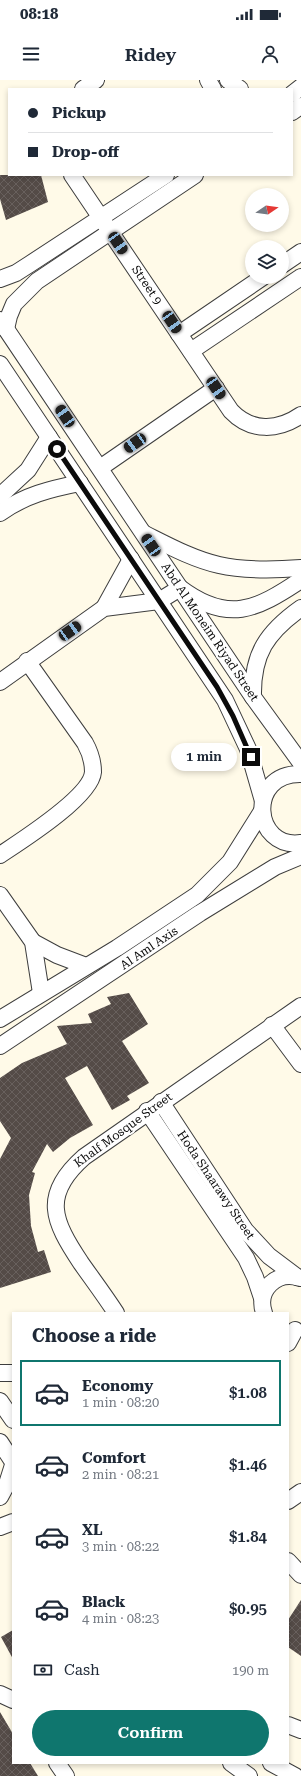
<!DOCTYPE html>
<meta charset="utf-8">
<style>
body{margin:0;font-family:"Roboto Serif",serif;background:#f2f2f3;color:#1f2937;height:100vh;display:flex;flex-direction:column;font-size:15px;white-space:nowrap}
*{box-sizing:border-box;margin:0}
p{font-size:13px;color:#747a83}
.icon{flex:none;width:22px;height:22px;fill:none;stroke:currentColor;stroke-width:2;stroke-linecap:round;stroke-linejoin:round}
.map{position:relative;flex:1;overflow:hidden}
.panel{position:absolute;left:12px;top:1232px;width:277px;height:452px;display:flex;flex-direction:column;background:#fff;border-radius:0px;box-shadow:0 2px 6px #0003}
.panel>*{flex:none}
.hud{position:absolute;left:8px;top:8px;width:285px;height:88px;border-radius:0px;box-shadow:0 2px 6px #0003;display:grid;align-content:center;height:88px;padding:0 20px;background:#fff}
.needle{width:26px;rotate:77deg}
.buttons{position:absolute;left:245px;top:108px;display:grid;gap:8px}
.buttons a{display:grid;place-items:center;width:44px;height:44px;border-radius:50%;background:#fff;box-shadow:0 2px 6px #0003;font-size:20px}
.end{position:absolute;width:18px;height:18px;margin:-9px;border:5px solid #0b0b0b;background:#fff;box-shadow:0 0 0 2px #fff}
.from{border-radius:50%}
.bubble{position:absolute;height:28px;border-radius:14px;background:#fff;box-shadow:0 2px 6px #0003;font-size:13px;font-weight:600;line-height:28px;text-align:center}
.car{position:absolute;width:12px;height:24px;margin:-12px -6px;border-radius:5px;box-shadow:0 0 3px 1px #0007;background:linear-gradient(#222 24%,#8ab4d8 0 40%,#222 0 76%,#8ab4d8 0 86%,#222 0)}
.hud b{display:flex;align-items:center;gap:14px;height:38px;font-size:15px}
.hud b+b{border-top:1px solid #e0e1e3}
.hud i{width:10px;height:10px;background:#1f2937}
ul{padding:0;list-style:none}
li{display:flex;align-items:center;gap:12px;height:66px;margin:0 8px 6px;padding:0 12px;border:2px solid transparent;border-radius:0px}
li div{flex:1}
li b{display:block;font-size:15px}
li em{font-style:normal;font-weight:600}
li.current{border-color:#0f766e}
li>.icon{width:36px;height:36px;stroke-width:1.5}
h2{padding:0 20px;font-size:18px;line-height:48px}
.pay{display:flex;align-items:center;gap:10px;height:44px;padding:0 20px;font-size:15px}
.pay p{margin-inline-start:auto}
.cta{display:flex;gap:8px;margin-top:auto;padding:8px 20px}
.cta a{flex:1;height:46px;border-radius:24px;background:#0f766e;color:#fff;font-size:16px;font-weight:600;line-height:46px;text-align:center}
.status{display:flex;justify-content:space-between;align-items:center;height:28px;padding:0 20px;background:#fff;direction:ltr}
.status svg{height:11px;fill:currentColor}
header{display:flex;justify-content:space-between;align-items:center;height:52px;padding:0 20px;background:#fff;font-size:18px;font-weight:600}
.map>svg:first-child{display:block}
.building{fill:url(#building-cross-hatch)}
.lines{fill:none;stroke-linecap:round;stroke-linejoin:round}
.minor-casing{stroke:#3e3e3e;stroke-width:18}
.minor{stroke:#fff;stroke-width:16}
.route{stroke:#0b0b0b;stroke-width:5}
.labels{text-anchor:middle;stroke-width:4;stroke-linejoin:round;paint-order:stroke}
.street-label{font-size:12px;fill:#0b0b0b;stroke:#fff}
</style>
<div class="status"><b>08:18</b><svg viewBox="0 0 49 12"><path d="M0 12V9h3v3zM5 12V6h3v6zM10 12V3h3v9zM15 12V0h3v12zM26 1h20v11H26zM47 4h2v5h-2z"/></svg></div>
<header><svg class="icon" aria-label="menu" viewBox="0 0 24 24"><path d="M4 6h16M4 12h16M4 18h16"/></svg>Ridey<svg class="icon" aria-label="person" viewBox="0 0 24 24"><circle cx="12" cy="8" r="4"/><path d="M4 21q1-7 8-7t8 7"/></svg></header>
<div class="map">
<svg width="301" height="1696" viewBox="0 0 301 1696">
<defs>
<pattern id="building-cross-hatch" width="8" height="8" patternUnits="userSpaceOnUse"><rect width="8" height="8" fill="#544b47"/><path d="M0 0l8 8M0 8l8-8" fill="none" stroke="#68605d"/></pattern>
</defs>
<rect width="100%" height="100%" fill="#fffae8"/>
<g class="building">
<polygon points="0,95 41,95 48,122 6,140 0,119"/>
<polygon points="129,913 148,944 122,961 149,1003 127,1016 130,1020 112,1030 87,986 65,998 93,1045 70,1058 53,1072 47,1064 32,1092 35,1093 29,1115 31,1146 38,1172 44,1170 51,1192 0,1208 0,1079 11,1058 0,1041 0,998 22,983 67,964 57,946 92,943 88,934 111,924 107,917"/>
<polygon points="301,1520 301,1576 288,1567 288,1540"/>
<polygon points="13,1550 13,1579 1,1557"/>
<polygon points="0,1632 13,1654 13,1683 30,1683 38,1696 0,1696"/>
</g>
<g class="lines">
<g class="minor-casing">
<g id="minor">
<polyline points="208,0 213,9"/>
<polyline points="228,0 240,9"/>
<polyline points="83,9 96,0"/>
<polyline points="292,14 301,7"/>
<polyline points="292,32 301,26"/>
<path d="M72,95L231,331C251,352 278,351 301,335"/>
<polyline points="282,185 301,172"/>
<polyline points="0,199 16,193 30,184 166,95"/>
<polyline points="0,240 253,617 301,683"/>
<polyline points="6,249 9,236 14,224 37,201 195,95"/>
<polyline points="179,254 263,197"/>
<polyline points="191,271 301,197"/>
<polyline points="0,284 225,620 248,669 263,721"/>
<polyline points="100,388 216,308"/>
<polyline points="0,416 28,390 49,357"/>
<path d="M0,433C25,415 50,409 80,403"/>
<path d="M145,454C169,466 193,479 219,485C245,491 274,490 301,488"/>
<polyline points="104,528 131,479"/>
<path d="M0,602L104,528L159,521L180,508C228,544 256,530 301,500"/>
<path d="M253,617C252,574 267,552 301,528"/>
<path d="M301,694C246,693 253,770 301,763"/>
<path d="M0,775C21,761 91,717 93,692C93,682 90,672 85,663L27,581"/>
<polyline points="0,815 33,862 41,913"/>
<polyline points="33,862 57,875 86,886"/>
<polyline points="0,939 117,868 197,815 230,782 262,731"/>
<polyline points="272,945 301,984"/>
<polyline points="0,966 200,833 275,787 301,776"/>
<polyline points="161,1022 245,1150 269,1176 297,1197"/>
<polyline points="147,1031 246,1178 255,1197 262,1218"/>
<path d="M116,1233C105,1216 93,1200 81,1183C53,1141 41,1115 84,1077L301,926"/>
<path d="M264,1233C256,1210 277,1190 300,1198"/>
<polyline points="288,1263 295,1250"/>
<polyline points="0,1293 13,1293"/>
<polyline points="0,1321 13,1340"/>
<polyline points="0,1362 13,1382"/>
<polyline points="0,1417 7,1404 13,1385"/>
<polyline points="288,1421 301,1412"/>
<polyline points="0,1447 13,1442"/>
<polyline points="288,1481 301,1495"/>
<polyline points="0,1614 13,1620"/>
<polyline points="288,1645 301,1650"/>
<polyline points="57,1683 66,1696"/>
<polyline points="231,1683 249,1696"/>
<polyline points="271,1683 295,1696"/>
</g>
</g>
<use href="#minor" class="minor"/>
</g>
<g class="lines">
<polyline class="route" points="57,369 217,607 233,636 251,677"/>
</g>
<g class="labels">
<g class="street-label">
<text transform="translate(147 205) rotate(56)" y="4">Street 9</text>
<text transform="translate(210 552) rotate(56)" y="4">Abd Al Moneim Riyad Street</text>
<text transform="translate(149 868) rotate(-34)" y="4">Al Aml Axis</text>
<text transform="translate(123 1050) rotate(-36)" y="4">Khalf Mosque Street</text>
<text transform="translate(216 1105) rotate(56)" y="4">Hoda Shaarawy Street</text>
</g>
</g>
</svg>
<div class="buttons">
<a><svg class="needle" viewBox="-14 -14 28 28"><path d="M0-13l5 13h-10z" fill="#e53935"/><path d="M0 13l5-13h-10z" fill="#747a83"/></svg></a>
<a><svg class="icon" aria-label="layers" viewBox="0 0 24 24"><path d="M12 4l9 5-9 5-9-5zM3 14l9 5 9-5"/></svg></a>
</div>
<i class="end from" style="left:57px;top:369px"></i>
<i class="end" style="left:251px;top:677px"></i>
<div class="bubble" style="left:171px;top:663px;width:66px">1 min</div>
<i class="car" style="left:118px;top:163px;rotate:146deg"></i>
<i class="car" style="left:172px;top:242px;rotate:146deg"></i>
<i class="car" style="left:216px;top:308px;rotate:146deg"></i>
<i class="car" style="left:65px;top:336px;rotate:326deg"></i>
<i class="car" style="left:135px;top:363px;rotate:235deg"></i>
<i class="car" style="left:151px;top:465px;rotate:326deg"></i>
<i class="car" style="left:70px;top:551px;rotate:56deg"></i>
<div class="hud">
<b><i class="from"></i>Pickup</b>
<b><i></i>Drop-off</b>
</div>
<section class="panel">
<h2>Choose a ride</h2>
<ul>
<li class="current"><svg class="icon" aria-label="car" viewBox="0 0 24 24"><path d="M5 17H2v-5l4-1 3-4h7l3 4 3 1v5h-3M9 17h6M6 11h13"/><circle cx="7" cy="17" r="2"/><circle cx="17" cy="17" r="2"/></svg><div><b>Economy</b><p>1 min · 08:20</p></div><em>$1.08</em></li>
<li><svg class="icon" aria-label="car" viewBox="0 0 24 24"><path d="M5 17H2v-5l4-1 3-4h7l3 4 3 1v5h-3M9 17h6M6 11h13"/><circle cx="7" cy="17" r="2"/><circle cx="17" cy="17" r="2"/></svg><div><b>Comfort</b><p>2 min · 08:21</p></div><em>$1.46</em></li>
<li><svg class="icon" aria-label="car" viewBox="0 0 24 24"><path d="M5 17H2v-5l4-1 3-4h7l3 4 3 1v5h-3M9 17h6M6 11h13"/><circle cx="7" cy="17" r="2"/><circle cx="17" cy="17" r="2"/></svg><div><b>XL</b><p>3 min · 08:22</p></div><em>$1.84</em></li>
<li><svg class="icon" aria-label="car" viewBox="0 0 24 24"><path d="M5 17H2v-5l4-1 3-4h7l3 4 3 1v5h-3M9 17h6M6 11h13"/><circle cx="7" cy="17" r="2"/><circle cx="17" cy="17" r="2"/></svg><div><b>Black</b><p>4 min · 08:23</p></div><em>$0.95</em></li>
</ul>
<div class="pay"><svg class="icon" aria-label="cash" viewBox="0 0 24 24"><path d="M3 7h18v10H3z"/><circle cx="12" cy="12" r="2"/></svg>Cash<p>190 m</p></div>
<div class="cta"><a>Confirm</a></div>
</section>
</div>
